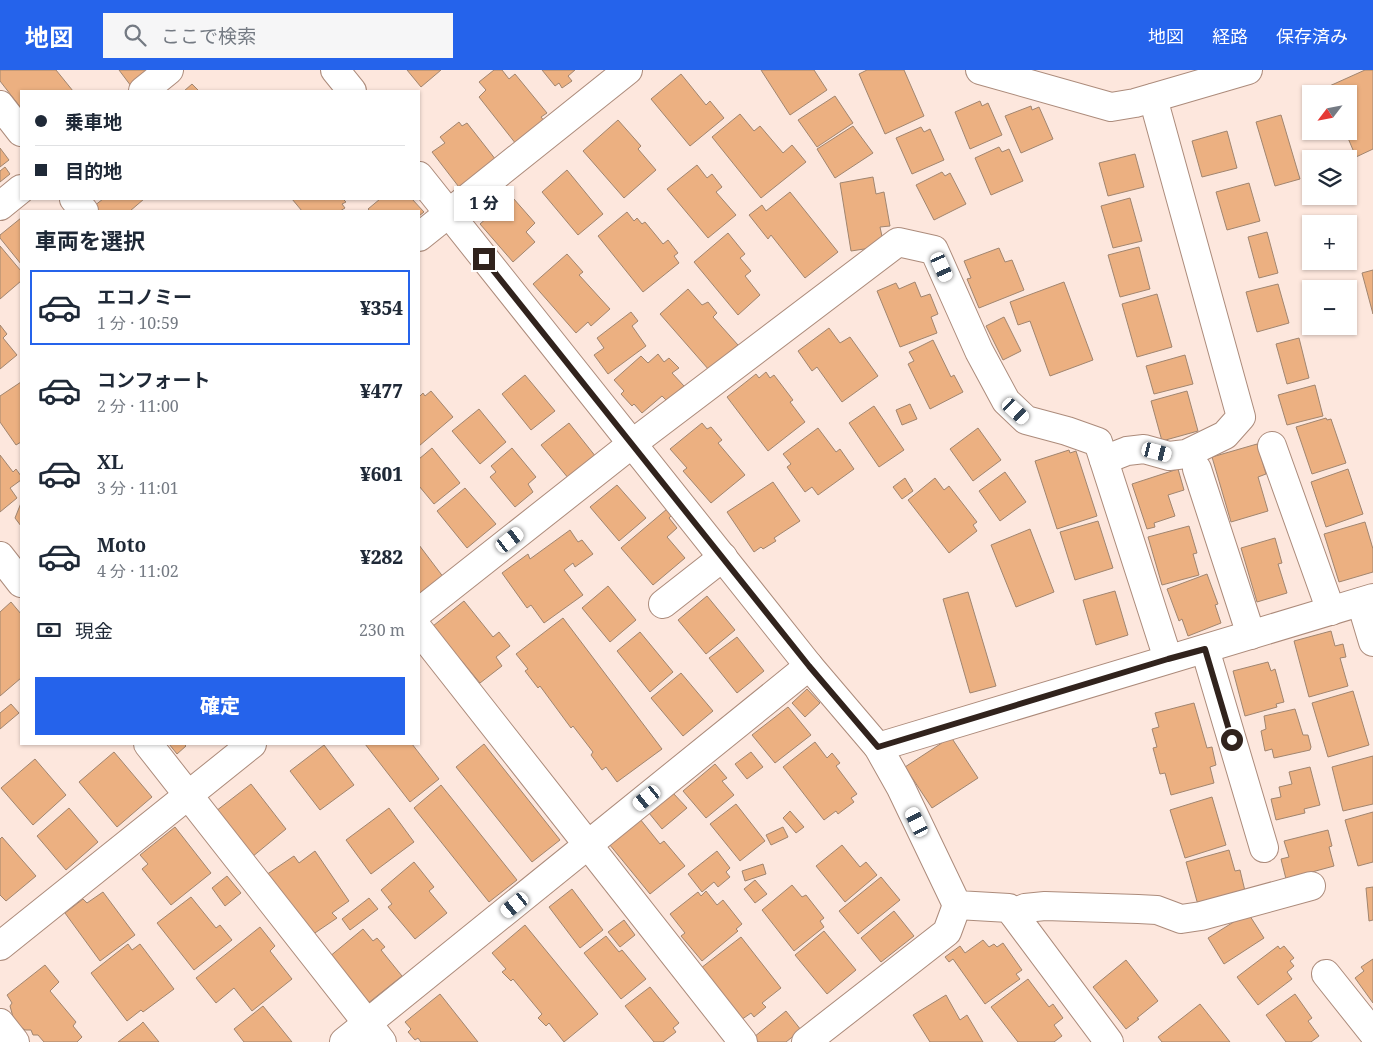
<!DOCTYPE html>
<html lang="ja">
<meta charset="utf-8">
<style>
body{margin:0;font-family:"Noto Serif","Noto Sans JP",serif;background:#f6f6f7;color:#1f2937;height:100vh;display:flex;flex-direction:column;font-size:19px;white-space:nowrap}
*{box-sizing:border-box;margin:0}
p{font-size:16px;color:#747a83}
.icon{flex:none;width:28px;height:28px;fill:none;stroke:currentColor;stroke-width:2;stroke-linecap:round;stroke-linejoin:round}
.map{position:relative;flex:1;overflow:hidden}
.drawer{position:absolute;left:20px;top:140px;width:400px;height:535px;display:flex;flex-direction:column;background:#fff;border-radius:0px;box-shadow:0 1px 4px #0004}
.drawer>*{flex:none}
.banner{position:absolute;left:20px;top:20px;width:400px;height:110px;border-radius:0px;box-shadow:0 1px 4px #0004;display:grid;align-content:center;height:110px;padding:0 15px;background:#fff}
.needle{width:32px;rotate:238deg}
.tools{position:absolute;left:1302px;top:15px;display:grid;gap:10px}
.tools a{display:grid;place-items:center;width:55px;height:55px;border-radius:0px;background:#fff;box-shadow:0 1px 4px #0004;font-size:25px}
.end{position:absolute;width:22px;height:22px;margin:-11px;border:6px solid #31231d;background:#fff;box-shadow:0 0 0 2px #fff}
.from{border-radius:50%}
.bubble{position:absolute;height:35px;border-radius:0px;background:#fff;box-shadow:0 1px 4px #0004;font-size:16px;font-weight:800;line-height:35px;text-align:center}
.car{position:absolute;width:15px;height:30px;margin:-15px -8px;border-radius:6px;box-shadow:0 0 4px 1px #0007;background:linear-gradient(#fff 24%,#345 0 40%,#fff 0 76%,#345 0 86%,#fff 0)}
.banner b{display:flex;align-items:center;gap:18px;height:48px;font-size:19px}
.banner b+b{border-top:1px solid #e0e1e3}
.banner i{width:12px;height:12px;background:#1f2937}
ul{padding:0;list-style:none}
li{display:flex;align-items:center;gap:15px;height:75px;margin:0 10px 8px;padding:0 5px;border:2px solid transparent;border-radius:0px}
li div{flex:1}
li b{display:block;font-size:19px}
li em{font-style:normal;font-weight:800}
li.selected{border-color:#2563eb}
li>.icon{width:45px;height:45px;stroke-width:1.5}
h2{padding:0 15px;font-size:22px;line-height:60px}
.pay{display:flex;align-items:center;gap:12px;height:55px;padding:0 15px;font-size:19px}
.pay p{margin-inline-start:auto}
.cta{display:flex;gap:10px;margin-top:auto;padding:10px 15px}
.cta a{flex:1;height:58px;border-radius:0px;background:#2563eb;color:#fff;font-size:20px;font-weight:800;line-height:58px;text-align:center}
header{display:flex;align-items:center;gap:30px;box-sizing:border-box;height:70px;padding:0 25px;background:#2563eb;color:#fff}
header strong{font-size:24px}
nav{display:flex;gap:28px;margin-inline-start:auto;font-size:18px}
.search{width:350px;height:45px;background:#f6f6f7;display:flex;align-items:center;gap:12px;box-sizing:border-box;padding:0 18px;border-radius:0px;color:#747a83;font-size:19px}
.map>svg:first-child{display:block}
.building{fill:#ecb081;stroke:#a1856f}
.lines{fill:none;stroke-linecap:round;stroke-linejoin:round}
.street-casing{stroke:#ac8b7b;stroke-width:30}
.street{stroke:#fff;stroke-width:28}
.route{stroke:#31231d;stroke-width:6}
</style>
<header>
<strong>地図</strong>
<div class="search"><svg class="icon" aria-label="search" viewBox="0 0 24 24"><circle cx="10" cy="10" r="6"/><path d="M15 15l6 6"/></svg>ここで検索</div>
<nav><a>地図</a><a>経路</a><a>保存済み</a></nav>
</header>
<div class="map">
<svg width="1373" height="972" viewBox="0 0 1373 972">
<rect width="100%" height="100%" fill="#fde7dd"/>
<g class="building">
<polygon points="0,0 56,0 73,21 21,21 21,38 0,11"/>
<polygon points="119,0 151,0 131,16"/>
<polygon points="407,0 441,0 421,17"/>
<polygon points="494,0 502,0 509,9 515,4 547,43 541,47 545,52 516,74 479,27 486,20 479,12"/>
<polygon points="542,0 575,0 568,6 572,11 562,18 559,13 555,16"/>
<polygon points="761,0 814,0 827,20 790,45"/>
<polygon points="867,0 904,0 924,46 885,64 859,4"/>
<polygon points="1365,0 1373,0 1373,79 1356,87 1345,61 1349,61 1349,24 1328,24 1325,18"/>
<polygon points="681,4 706,35 710,31 724,48 690,76 651,29"/>
<polygon points="192,14 199,21 184,21"/>
<polygon points="835,26 853,53 817,77 798,50"/>
<polygon points="980,31 982,36 988,33 1002,65 970,79 955,42"/>
<polygon points="1031,36 1032,40 1039,37 1053,69 1021,83 1005,46"/>
<polygon points="740,44 754,61 760,56 783,83 792,75 806,92 761,128 712,67"/>
<polygon points="1281,45 1300,109 1275,116 1256,52"/>
<polygon points="618,50 641,76 638,79 656,100 624,128 583,81"/>
<polygon points="459,52 462,56 467,53 496,90 462,121 432,82 445,73 440,67"/>
<polygon points="853,56 873,83 835,108 817,79"/>
<polygon points="921,57 924,62 930,59 944,90 912,104 896,68"/>
<polygon points="1227,61 1237,98 1202,107 1192,71"/>
<polygon points="999,77 1002,82 1009,79 1023,111 991,125 975,88"/>
<polygon points="0,78 9,90 0,97"/>
<polygon points="1338,83 1340,89 1326,89"/>
<polygon points="1135,84 1144,117 1108,126 1099,93"/>
<polygon points="697,95 707,108 712,104 722,117 716,122 736,145 708,168 667,119"/>
<polygon points="5,97 10,104 0,112 0,101"/>
<polygon points="567,100 603,144 578,165 542,122"/>
<polygon points="942,102 945,106 950,103 966,134 934,150 916,115"/>
<polygon points="873,107 876,124 884,122 890,156 880,157 884,176 851,181 840,113"/>
<polygon points="1349,107 1355,121 1349,124"/>
<polygon points="1249,113 1260,151 1227,160 1216,122"/>
<polygon points="506,120 535,153 526,162 535,172 513,192 480,154 488,147 483,141"/>
<polygon points="790,122 838,182 805,208 771,165 768,169 749,145 762,135 766,141"/>
<polygon points="1324,126 1343,126 1327,133"/>
<polygon points="1130,128 1142,171 1113,178 1101,136"/>
<polygon points="103,129 144,129 130,141 99,141 94,136"/>
<polygon points="292,129 343,129 346,132 342,134 345,138 340,141 302,141"/>
<polygon points="380,129 412,129 424,142 419,146 419,141 370,141 368,139"/>
<polygon points="627,142 634,151 637,148 642,154 645,152 663,174 668,170 678,183 674,186 679,193 643,222 598,166"/>
<polygon points="21,148 21,194 0,168 0,165"/>
<polygon points="1267,162 1278,203 1259,208 1248,167"/>
<polygon points="728,163 745,184 740,188 751,201 745,206 760,225 738,245 694,192"/>
<polygon points="0,176 21,201 21,211 0,229"/>
<polygon points="1139,177 1150,219 1120,227 1108,185"/>
<polygon points="999,178 1005,192 1012,190 1024,220 979,238 967,209 971,208 964,191"/>
<polygon points="567,184 583,202 579,205 610,239 591,256 588,252 576,263 533,214"/>
<polygon points="1373,200 1373,244 1362,203"/>
<polygon points="915,212 921,227 930,224 938,244 931,247 937,263 900,277 877,221 896,213 899,219"/>
<polygon points="1064,212 1093,290 1050,306 1030,251 1018,255 1010,232"/>
<polygon points="1278,214 1289,253 1257,262 1246,222"/>
<polygon points="688,219 702,235 708,232 717,243 713,247 738,275 709,300 660,244"/>
<polygon points="1157,224 1172,277 1137,287 1122,234"/>
<polygon points="631,242 638,251 632,256 646,276 608,304 594,285 604,278 597,268"/>
<polygon points="1004,247 1021,281 1003,290 986,256"/>
<polygon points="0,255 7,264 3,268 17,285 0,299"/>
<polygon points="829,258 840,273 850,267 878,306 842,332 817,297 812,301 798,281"/>
<polygon points="1299,268 1309,308 1287,314 1276,274"/>
<polygon points="933,270 951,307 954,305 963,322 930,339 908,294 914,291 909,282"/>
<polygon points="658,284 664,292 669,288 679,298 672,303 684,316 667,331 662,326 642,343 634,334 632,336 621,324 624,321 614,310 641,286 648,293"/>
<polygon points="1185,285 1193,314 1154,324 1146,296"/>
<polygon points="766,302 770,308 774,305 793,330 790,332 805,352 768,381 727,327 756,304 759,308"/>
<polygon points="525,305 555,341 531,360 502,324"/>
<polygon points="21,312 21,372 16,375 0,352 0,326"/>
<polygon points="1315,315 1323,346 1287,355 1278,325"/>
<polygon points="431,321 453,347 419,376 419,327 423,323 425,326"/>
<polygon points="1187,321 1198,361 1162,371 1151,331"/>
<polygon points="910,334 917,349 902,355 896,340"/>
<polygon points="874,336 904,380 879,397 849,353"/>
<polygon points="479,339 506,372 480,394 452,361"/>
<polygon points="1326,348 1327,350 1331,349 1346,393 1312,404 1296,357"/>
<polygon points="569,353 596,387 569,409 541,375"/>
<polygon points="702,353 707,359 711,357 722,370 718,373 745,405 711,433 683,401 687,398 670,379"/>
<polygon points="818,358 836,382 840,379 854,399 818,425 812,417 805,422 787,397 791,394 783,384"/>
<polygon points="978,358 1001,390 973,411 950,379"/>
<polygon points="1257,374 1266,404 1258,407 1268,441 1231,452 1212,387"/>
<polygon points="432,378 460,413 434,434 419,416 419,389"/>
<polygon points="512,378 536,407 528,414 533,422 515,437 490,407 496,402 491,396"/>
<polygon points="1069,380 1070,383 1076,381 1097,446 1057,459 1035,391"/>
<polygon points="0,385 13,402 16,399 21,406 21,410 10,418 17,428 0,442"/>
<polygon points="1178,399 1184,420 1168,425 1175,446 1154,453 1155,457 1147,459 1132,414"/>
<polygon points="1348,399 1363,444 1326,457 1311,412"/>
<polygon points="1005,402 1026,432 1000,451 979,421"/>
<polygon points="905,408 913,421 902,429 893,417"/>
<polygon points="935,408 944,420 949,416 977,452 973,455 977,461 949,483 908,430"/>
<polygon points="773,412 800,451 774,468 776,471 763,479 761,477 754,482 727,442"/>
<polygon points="617,415 646,448 619,471 590,437"/>
<polygon points="465,418 496,454 467,478 437,441"/>
<polygon points="21,433 21,456 15,448"/>
<polygon points="667,439 672,445 669,448 677,458 667,467 685,488 653,515 621,478"/>
<polygon points="1098,451 1113,498 1075,510 1060,462"/>
<polygon points="1365,452 1373,479 1373,502 1339,512 1324,464"/>
<polygon points="1189,456 1197,483 1193,484 1199,505 1162,515 1148,467"/>
<polygon points="1030,459 1054,522 1016,537 991,475"/>
<polygon points="570,460 578,472 582,470 593,484 575,497 573,493 564,500 583,525 544,553 531,535 527,538 502,503 528,484 530,489"/>
<polygon points="1275,468 1282,493 1278,494 1287,523 1257,532 1241,478"/>
<polygon points="419,475 444,508 419,528"/>
<polygon points="1207,504 1218,534 1215,535 1221,553 1188,566 1182,549 1179,551 1167,519"/>
<polygon points="608,516 636,550 610,572 582,538"/>
<polygon points="1115,521 1128,565 1096,575 1083,530"/>
<polygon points="968,522 996,616 970,623 943,529"/>
<polygon points="707,526 735,560 706,584 678,550"/>
<polygon points="464,531 493,567 499,562 510,576 496,587 502,596 480,613 461,590 458,592 449,581 452,579 433,556"/>
<polygon points="11,532 21,544 21,608 0,626 0,542"/>
<polygon points="563,548 662,679 617,712 606,697 602,700 591,685 593,682 573,656 571,658 540,616 538,618 525,601 528,599 516,584"/>
<polygon points="1331,561 1335,576 1343,574 1346,587 1340,588 1348,616 1309,627 1294,571"/>
<polygon points="640,562 673,602 650,622 617,581"/>
<polygon points="737,567 764,601 737,623 709,588"/>
<polygon points="1268,592 1271,601 1275,599 1284,632 1276,634 1277,637 1245,646 1233,601"/>
<polygon points="681,603 713,641 683,666 651,628"/>
<polygon points="807,619 820,633 805,647 792,633"/>
<polygon points="1353,621 1369,675 1328,687 1312,633"/>
<polygon points="1194,633 1207,678 1212,677 1216,695 1210,697 1214,713 1171,725 1165,703 1160,704 1153,678 1157,677 1152,659 1159,657 1155,643"/>
<polygon points="11,634 19,643 0,659 0,643"/>
<polygon points="788,637 811,665 775,693 752,665"/>
<polygon points="1295,639 1303,665 1308,665 1311,677 1310,680 1274,688 1272,679 1265,681 1261,661 1266,659 1264,646"/>
<polygon points="951,667 978,708 932,738 905,697"/>
<polygon points="815,672 827,688 832,683 840,693 836,696 857,724 851,728 854,732 838,744 836,741 824,750 783,697"/>
<polygon points="169,674 184,674 186,676 177,684"/>
<polygon points="365,674 412,674 439,709 410,732"/>
<polygon points="484,674 560,770 532,792 456,697"/>
<polygon points="324,675 354,715 320,740 290,701"/>
<polygon points="114,682 152,727 117,757 79,712"/>
<polygon points="751,682 763,697 747,709 735,694"/>
<polygon points="1373,686 1373,734 1343,741 1332,697"/>
<polygon points="35,689 66,725 33,755 1,718"/>
<polygon points="715,694 727,708 722,711 734,725 706,748 683,721"/>
<polygon points="1310,697 1320,735 1304,739 1305,743 1276,750 1271,729 1281,727 1279,717 1292,714 1289,702"/>
<polygon points="251,714 286,759 252,787 216,741"/>
<polygon points="441,715 517,810 489,832 414,738"/>
<polygon points="673,723 687,738 662,759 649,743"/>
<polygon points="1212,727 1226,775 1185,788 1170,740"/>
<polygon points="736,734 765,771 740,791 710,754"/>
<polygon points="69,738 98,772 66,800 37,766"/>
<polygon points="389,738 414,772 371,804 346,770"/>
<polygon points="790,741 804,757 796,763 783,748"/>
<polygon points="1373,742 1373,792 1358,796 1345,750"/>
<polygon points="640,749 660,774 664,771 685,796 650,824 609,774"/>
<polygon points="175,757 211,803 171,835 142,799 148,794 140,785"/>
<polygon points="783,757 788,767 771,775 766,765"/>
<polygon points="1328,760 1332,776 1329,777 1334,796 1286,809 1281,789 1289,787 1284,771"/>
<polygon points="2,767 36,806 6,831 0,825 0,769"/>
<polygon points="842,775 860,797 866,792 877,805 845,832 816,796"/>
<polygon points="1229,780 1235,801 1240,800 1245,821 1198,835 1186,792"/>
<polygon points="315,781 349,831 332,843 337,848 309,867 266,805 294,786 299,793"/>
<polygon points="717,781 730,798 726,802 730,807 718,817 714,812 702,822 688,804"/>
<polygon points="414,792 434,817 429,821 447,843 415,869 388,837 392,834 381,820"/>
<polygon points="763,794 766,804 745,811 742,801"/>
<polygon points="227,806 241,823 225,836 212,818"/>
<polygon points="881,807 900,830 858,864 839,841"/>
<polygon points="755,810 767,824 755,833 744,819"/>
<polygon points="792,815 802,827 806,825 824,848 820,851 824,857 794,881 762,840"/>
<polygon points="1373,817 1373,850 1369,851 1366,818"/>
<polygon points="572,819 603,860 580,878 549,837"/>
<polygon points="706,821 717,835 723,830 742,854 736,859 738,861 702,891 681,866 685,863 670,844 698,822 701,826"/>
<polygon points="103,822 135,865 100,891 65,843 83,829 87,833"/>
<polygon points="191,827 216,858 220,855 232,870 194,900 157,853"/>
<polygon points="369,828 378,839 350,860 342,849"/>
<polygon points="894,841 914,866 881,892 861,868"/>
<polygon points="1248,843 1264,868 1224,894 1208,868"/>
<polygon points="624,850 635,865 620,877 608,862"/>
<polygon points="525,855 598,944 564,972 549,953 546,956 538,948 542,944 513,909 511,911 502,902 506,899 492,883"/>
<polygon points="260,857 275,876 270,881 292,909 252,941 234,918 216,933 196,908"/>
<polygon points="363,859 373,871 377,868 385,877 381,880 402,906 367,934 329,887"/>
<polygon points="824,861 856,900 827,924 795,885"/>
<polygon points="606,866 619,882 622,880 646,909 621,929 584,883"/>
<polygon points="741,867 781,918 762,933 766,937 754,947 751,943 741,950 701,898"/>
<polygon points="983,870 989,877 994,874 997,877 1003,873 1022,900 1016,904 1020,909 985,934 953,889 949,892 945,887 960,876 965,883"/>
<polygon points="128,874 132,880 140,874 174,919 143,942 141,940 127,951 91,903"/>
<polygon points="1278,876 1280,879 1284,876 1294,888 1290,891 1294,896 1287,902 1292,909 1258,935 1237,907"/>
<polygon points="1373,889 1373,933 1355,908 1364,901 1361,897"/>
<polygon points="1126,890 1158,931 1137,948 1139,949 1126,959 1093,917"/>
<polygon points="45,895 59,912 50,921 76,952 73,956 82,967 77,972 44,972 38,965 33,965 31,960 25,960 21,957 13,947 10,936 12,933 7,925"/>
<polygon points="1028,909 1049,937 1053,934 1063,948 1054,955 1062,966 1054,972 1018,972 991,937"/>
<polygon points="650,917 679,953 673,958 676,962 663,972 654,972 625,936"/>
<polygon points="440,924 478,972 421,972 418,968 415,970 408,962 411,959 405,952"/>
<polygon points="1295,924 1312,948 1308,951 1319,966 1311,972 1286,972 1266,945"/>
<polygon points="946,925 960,950 967,945 983,972 930,972 913,945"/>
<polygon points="1200,934 1230,972 1162,972 1158,967"/>
<polygon points="263,936 292,972 244,972 234,959"/>
<polygon points="786,941 801,960 786,972 758,972 754,967"/>
<polygon points="143,952 159,972 118,972 140,955"/>
</g>
<g class="lines">
<g class="street-casing">
<g id="street">
<polyline points="335,0 352,21"/>
<polyline points="980,0 1111,37 1135,33 1248,0"/>
<polyline points="143,21 169,0"/>
<polyline points="0,35 21,62"/>
<polyline points="419,106 809,596 878,677 901,718 957,835 1009,838 1109,972"/>
<polyline points="74,129 84,141"/>
<polyline points="0,136 21,119"/>
<polyline points="419,167 628,0"/>
<polyline points="1272,376 1331,541"/>
<polyline points="1104,390 1127,381 1144,379 1169,386 1186,384 1225,365 1241,347 1153,28"/>
<polyline points="1197,399 1251,565"/>
<polyline points="0,486 21,513"/>
<polyline points="1361,532 1373,572"/>
<polyline points="663,534 723,487"/>
<polyline points="419,542 633,373 898,172 934,180 979,281 1006,331 1026,350 1067,361 1098,372 1168,589"/>
<polyline points="419,560 743,972"/>
<polyline points="1205,579 1264,778"/>
<polyline points="148,674 382,972"/>
<polyline points="878,677 1373,528"/>
<polyline points="1013,843 1025,838 1045,836 1138,839 1157,840 1181,849 1201,846 1311,816"/>
<polyline points="0,876 252,674"/>
<polyline points="1326,904 1373,963"/>
<polyline points="0,953 15,972"/>
<polyline points="344,972 809,596"/>
<polyline points="806,972 947,862 957,835"/>
</g>
</g>
<use href="#street" class="street"/>
</g>
<g class="lines">
<polyline class="route" points="484,189 809,596 878,677 1168,589 1205,579 1232,670"/>
</g>
</svg>
<div class="tools">
<a><svg class="needle" viewBox="-14 -14 28 28"><path d="M0-13l5 13h-10z" fill="#e53935"/><path d="M0 13l5-13h-10z" fill="#747a83"/></svg></a>
<a><svg class="icon" aria-label="layers" viewBox="0 0 24 24"><path d="M12 4l9 5-9 5-9-5zM3 14l9 5 9-5"/></svg></a>
<a>+</a>
<a>−</a>
</div>
<i class="end from" style="left:1232px;top:670px"></i>
<i class="end" style="left:484px;top:189px"></i>
<div class="bubble" style="left:454px;top:116px;width:60px">1 分</div>
<i class="car" style="left:942px;top:197px;rotate:156deg"></i>
<i class="car" style="left:1016px;top:341px;rotate:133deg"></i>
<i class="car" style="left:1157px;top:382px;rotate:104deg"></i>
<i class="car" style="left:510px;top:470px;rotate:52deg"></i>
<i class="car" style="left:647px;top:728px;rotate:231deg"></i>
<i class="car" style="left:917px;top:752px;rotate:334deg"></i>
<i class="car" style="left:515px;top:835px;rotate:231deg"></i>
<div class="banner">
<b><i class="from"></i>乗車地</b>
<b><i></i>目的地</b>
</div>
<section class="drawer">
<h2>車両を選択</h2>
<ul>
<li class="selected"><svg class="icon" aria-label="car" viewBox="0 0 24 24"><path d="M5 17H2v-5l4-1 3-4h7l3 4 3 1v5h-3M9 17h6M6 11h13"/><circle cx="7" cy="17" r="2"/><circle cx="17" cy="17" r="2"/></svg><div><b>エコノミー</b><p>1 分 · 10:59</p></div><em>¥354</em></li>
<li><svg class="icon" aria-label="car" viewBox="0 0 24 24"><path d="M5 17H2v-5l4-1 3-4h7l3 4 3 1v5h-3M9 17h6M6 11h13"/><circle cx="7" cy="17" r="2"/><circle cx="17" cy="17" r="2"/></svg><div><b>コンフォート</b><p>2 分 · 11:00</p></div><em>¥477</em></li>
<li><svg class="icon" aria-label="car" viewBox="0 0 24 24"><path d="M5 17H2v-5l4-1 3-4h7l3 4 3 1v5h-3M9 17h6M6 11h13"/><circle cx="7" cy="17" r="2"/><circle cx="17" cy="17" r="2"/></svg><div><b>XL</b><p>3 分 · 11:01</p></div><em>¥601</em></li>
<li><svg class="icon" aria-label="car" viewBox="0 0 24 24"><path d="M5 17H2v-5l4-1 3-4h7l3 4 3 1v5h-3M9 17h6M6 11h13"/><circle cx="7" cy="17" r="2"/><circle cx="17" cy="17" r="2"/></svg><div><b>Moto</b><p>4 分 · 11:02</p></div><em>¥282</em></li>
</ul>
<div class="pay"><svg class="icon" aria-label="cash" viewBox="0 0 24 24"><path d="M3 7h18v10H3z"/><circle cx="12" cy="12" r="2"/></svg>現金<p>230 m</p></div>
<div class="cta"><a>確定</a></div>
</section>
</div>
